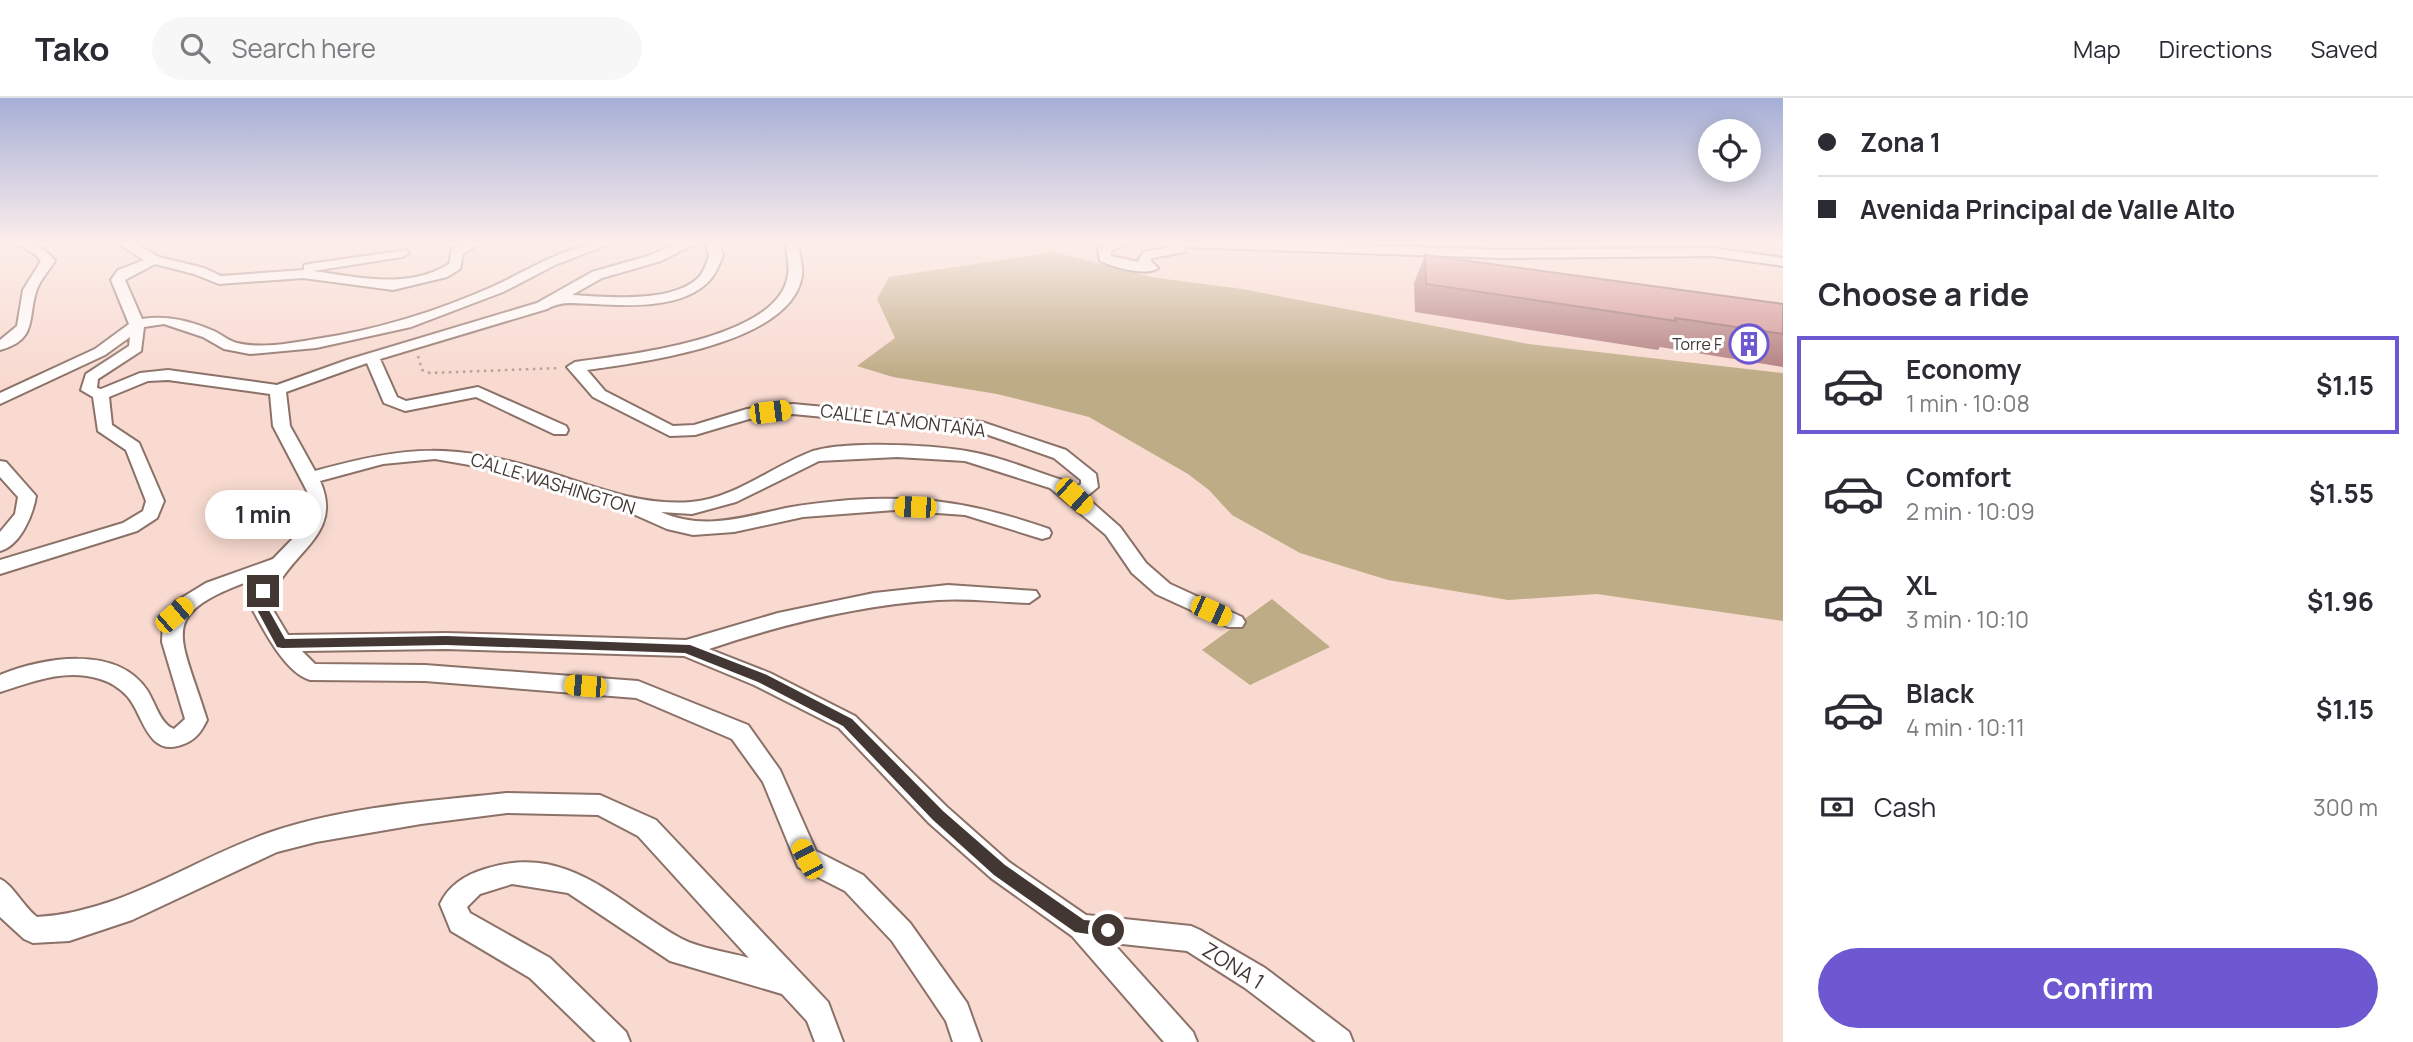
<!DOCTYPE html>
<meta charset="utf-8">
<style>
body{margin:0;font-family:Manrope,sans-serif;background:#f7f7f7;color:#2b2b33;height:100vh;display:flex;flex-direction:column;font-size:26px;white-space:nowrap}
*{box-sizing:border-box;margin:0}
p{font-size:23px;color:#7c7c81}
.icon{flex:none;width:38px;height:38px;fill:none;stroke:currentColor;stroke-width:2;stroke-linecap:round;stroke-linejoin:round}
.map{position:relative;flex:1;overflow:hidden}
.side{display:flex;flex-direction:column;background:#fff;width:630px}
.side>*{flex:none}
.banner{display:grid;align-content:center;height:154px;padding:0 35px;background:#fff}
.fabs{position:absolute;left:1698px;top:21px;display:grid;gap:14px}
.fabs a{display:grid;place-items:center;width:63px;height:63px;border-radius:50%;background:#fff;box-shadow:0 4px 18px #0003;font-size:35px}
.end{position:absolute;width:32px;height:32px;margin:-16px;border:9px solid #423733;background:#fff;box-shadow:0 0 0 4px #fff}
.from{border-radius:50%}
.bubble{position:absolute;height:49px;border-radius:24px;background:#fff;box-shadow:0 4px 18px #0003;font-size:23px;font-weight:700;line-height:49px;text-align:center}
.car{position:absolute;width:21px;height:42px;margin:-21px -10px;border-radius:9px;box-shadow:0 0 5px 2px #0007;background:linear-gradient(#f5c518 24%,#345 0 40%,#f5c518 0 76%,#345 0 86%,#f5c518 0)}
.banner b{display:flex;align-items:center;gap:24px;height:66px;font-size:26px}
.banner b+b{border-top:2px solid #e1e1e2}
.banner i{width:18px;height:18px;background:#2b2b33}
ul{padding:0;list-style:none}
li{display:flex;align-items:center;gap:21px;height:98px;margin:0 14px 10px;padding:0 21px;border:4px solid transparent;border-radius:0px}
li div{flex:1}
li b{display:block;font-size:26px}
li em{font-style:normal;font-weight:700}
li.active{border-color:#6d58d2}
li>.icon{width:63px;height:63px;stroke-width:1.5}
h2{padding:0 35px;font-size:32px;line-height:84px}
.pay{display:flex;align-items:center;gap:18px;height:77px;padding:0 35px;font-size:26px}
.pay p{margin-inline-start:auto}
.button{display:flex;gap:14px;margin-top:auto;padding:14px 35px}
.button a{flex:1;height:80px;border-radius:42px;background:#6d58d2;color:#fff;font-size:28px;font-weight:700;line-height:80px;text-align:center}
header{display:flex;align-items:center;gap:42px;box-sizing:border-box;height:98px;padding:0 35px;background:#fff;border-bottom:2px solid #e1e1e2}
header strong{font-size:33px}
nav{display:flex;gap:38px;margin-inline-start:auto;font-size:24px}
.search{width:490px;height:63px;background:#f7f7f7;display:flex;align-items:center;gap:18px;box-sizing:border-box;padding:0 24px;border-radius:38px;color:#7c7c81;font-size:26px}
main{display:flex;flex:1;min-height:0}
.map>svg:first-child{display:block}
.green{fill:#beac86}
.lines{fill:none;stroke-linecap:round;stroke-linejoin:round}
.street-casing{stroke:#8b7168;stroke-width:4}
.path{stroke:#b69f97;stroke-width:2.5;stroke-dasharray:2.5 4.5;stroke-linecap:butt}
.street{fill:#fff;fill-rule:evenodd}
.wall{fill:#b27d7e}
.building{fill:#cf9192;stroke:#916666;stroke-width:2}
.route{fill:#423733}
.labels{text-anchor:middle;stroke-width:6;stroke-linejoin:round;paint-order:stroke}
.far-poi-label{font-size:16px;fill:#423733;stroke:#fff;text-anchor:end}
.street-label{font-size:18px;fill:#423733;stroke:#fff}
.near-street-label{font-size:21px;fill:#423733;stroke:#fff}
</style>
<header>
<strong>Tako</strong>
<div class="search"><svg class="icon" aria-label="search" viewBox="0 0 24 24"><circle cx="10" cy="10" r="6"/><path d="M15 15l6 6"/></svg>Search here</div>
<nav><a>Map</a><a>Directions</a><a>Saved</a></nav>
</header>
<main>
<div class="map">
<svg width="1783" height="944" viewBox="0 0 1783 944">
<rect width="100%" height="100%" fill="#f8dad0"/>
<g class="green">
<polygon points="1055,154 1150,179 1242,191 1528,246 1783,275 1783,523 1597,496 1508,502 1388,482 1300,455 1232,417 1209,392 1188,376 1089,319 997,296 893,279 857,268 895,240 877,201 889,179"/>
<polygon points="1272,501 1330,549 1250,587 1202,552"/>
</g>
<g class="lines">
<g class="street-casing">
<g id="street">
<path d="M16,145C34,145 43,148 55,163C49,172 41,181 37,191C27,218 39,242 0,252V242L17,228L23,192L41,163L36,157Z"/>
<path d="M117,145H133L159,159L204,170L221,178L304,172V167L309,166L407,152L409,155L402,159L313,173C359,179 407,192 449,166L452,151L464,145H481L463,156L460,171L447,179L393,192L303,180L219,186L194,176L155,166L125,182L142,221C167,217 190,223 214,233C222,237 229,243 237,245C261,251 292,245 316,241C377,232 438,213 494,188C533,170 568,145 612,145L555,167L503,194L411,229L316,250L250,256L224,251L203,239L164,226L144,229L141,253L98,281L97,290L101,291L140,275L168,272L277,287L347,262L537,205L592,174L651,157L678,145H696L661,163L602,180L572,197C607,199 674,206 700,178C704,173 707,164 709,158L706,145H719L723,158C719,166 716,176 710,182C684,211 629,208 595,206C577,206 563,202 547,211L380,261L397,299L406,303L478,289L566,328L568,332L566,336H554L476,299L405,313L384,305L367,265L286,294L290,328L315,373C409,347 454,345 548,374C595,389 641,408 691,404C733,401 770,370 808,355C839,342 931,347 966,353C998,358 1031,372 1062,382L1074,390L1081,386V382L1054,360L980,334L793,316L749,321L695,337L670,338L593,299L567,269L575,264C625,257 779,242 788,177C790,168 786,155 786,145H798C799,155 803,168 802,177C793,246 641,264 587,272L605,293L673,328L694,327L747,311L793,306L982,324L1066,352L1096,376L1098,389L1086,399L1120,429L1146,465L1170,486L1242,519L1245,524L1242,529H1228L1156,496L1132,475L1106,437L1050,390L965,363L897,359L819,363L736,404L692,416L661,414C704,433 743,419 786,410C807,406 828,404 850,402C926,397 977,406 1049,431L1051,435L1049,439L1042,441L965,417L895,412L803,419L734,434L693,437L667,431L613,407L510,374L435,361L383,366L320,383C346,441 282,455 270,507L288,537L446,535L686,542L778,515L874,495L948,487L1036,493L1039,498L1029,505C999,504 968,500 938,502C860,507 783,526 709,551L770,575L855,618L947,709L1009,764L1086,817L1191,828L1200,832L1265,870L1349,934L1353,944H1316L1245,890L1187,853L1113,845L1193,934L1197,944H1164L1072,838L991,780L929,725L839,630L754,587L684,558L446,551L302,553L315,566L425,567L638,583L748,627L780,672L816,753L863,777L910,825L967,905L981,944H953L946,923L892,843L845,793L798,769L763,684L732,641L636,600L425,583L310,582C284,574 263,530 250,507L261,479C154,516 179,531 207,622C201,634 195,643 181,647C147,659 143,615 127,598C120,590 110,584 100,581C65,570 32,584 0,594V577C42,560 116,546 147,592C155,604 160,626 174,631L185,621L162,544L163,521L175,504L206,485L273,461L306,427L310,408L307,393L273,328L270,296L168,282L148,283L109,299L112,327L139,345L164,403L157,420L137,433L0,476V462L123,425L143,413L146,403L126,352L98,333L93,299L81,292L86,276L129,248L130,239L105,257L0,306V295L95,251L129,226L111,182L118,172L144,162Z"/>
<path d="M1108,145H1128L1111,153V158L1138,164L1143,154L1170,149L1160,145H1296L1503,152L1712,150L1783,160V168L1712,158L1503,160L1185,149V154L1152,160L1150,162L1158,170C1145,179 1114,169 1100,163L1098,151Z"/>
<path d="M0,363L6,364L36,398C33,417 20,448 0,453V434L15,416L18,399L0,379Z"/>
<path d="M507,695L600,697L656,722L828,904L843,944H815L807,923L782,896L670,863L568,795L512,786L480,796L467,809L470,815L550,860L626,934L630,944H596L530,880L451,833L440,806C449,787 465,777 485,771C569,744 615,804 682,841C701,851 729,854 749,860L638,738L598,717L507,715L421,726L316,744L277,754L132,822L69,843L33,845L24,841L0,819V781C12,786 23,808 37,819C123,814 192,761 271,734C344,709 431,703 507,695Z"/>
</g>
</g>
<polyline class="path" points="418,258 422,272 430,275 560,270"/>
<use href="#street" class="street"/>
</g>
<polygon class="wall" points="1425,157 1783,206 1783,269 1660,249 1658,252 1415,214 1414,185"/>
<polygon class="building" points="1425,157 1783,206 1783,236 1675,220 1676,223 1426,186"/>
<linearGradient id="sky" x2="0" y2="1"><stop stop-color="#a6afd7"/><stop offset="0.52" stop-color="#fceeea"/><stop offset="1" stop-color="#fceeea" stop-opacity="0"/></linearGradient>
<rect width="1783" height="278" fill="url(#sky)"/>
<polygon class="route" points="263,488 269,493 266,507 285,541 446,538 690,547 767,577 852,621 943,713 1005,767 1084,822 1108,824 1116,832 1108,839 1075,834 994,777 933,722 843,628 758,584 685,555 446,547 282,550 277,549 255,508 258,493"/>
<defs>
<g id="building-ring" transform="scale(2.0125)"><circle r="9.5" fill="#fff" stroke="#6d58d2" stroke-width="1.5"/><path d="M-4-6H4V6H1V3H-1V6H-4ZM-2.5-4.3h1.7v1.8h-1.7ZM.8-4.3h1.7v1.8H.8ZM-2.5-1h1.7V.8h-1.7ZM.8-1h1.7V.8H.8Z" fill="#6d58d2"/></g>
</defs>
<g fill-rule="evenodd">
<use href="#building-ring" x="1749" y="246"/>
</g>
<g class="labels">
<g class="far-poi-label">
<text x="1722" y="252">Torre F</text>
</g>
<g class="street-label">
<text transform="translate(903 323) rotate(7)" y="6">CALLE LA MONTAÑA</text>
<text transform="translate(553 386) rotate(17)" y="6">CALLE WASHINGTON</text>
</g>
<g class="near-street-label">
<text transform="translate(1233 868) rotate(32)" y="7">ZONA 1</text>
</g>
</g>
</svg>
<div class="fabs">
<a><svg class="icon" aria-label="locate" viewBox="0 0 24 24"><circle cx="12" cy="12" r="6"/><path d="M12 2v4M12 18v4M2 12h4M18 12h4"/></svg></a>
</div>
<i class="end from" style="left:1108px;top:832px"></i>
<i class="end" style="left:263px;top:493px"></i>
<div class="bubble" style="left:205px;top:392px;width:116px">1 min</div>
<i class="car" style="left:770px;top:314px;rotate:83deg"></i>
<i class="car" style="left:1074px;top:398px;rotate:132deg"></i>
<i class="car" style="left:915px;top:409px;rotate:272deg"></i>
<i class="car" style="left:1211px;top:513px;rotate:114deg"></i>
<i class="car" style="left:174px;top:517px;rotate:49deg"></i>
<i class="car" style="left:585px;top:588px;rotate:275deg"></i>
<i class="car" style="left:807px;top:761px;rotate:332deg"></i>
</div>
<section class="side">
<div class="banner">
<b><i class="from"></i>Zona 1</b>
<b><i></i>Avenida Principal de Valle Alto</b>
</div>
<h2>Choose a ride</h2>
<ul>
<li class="active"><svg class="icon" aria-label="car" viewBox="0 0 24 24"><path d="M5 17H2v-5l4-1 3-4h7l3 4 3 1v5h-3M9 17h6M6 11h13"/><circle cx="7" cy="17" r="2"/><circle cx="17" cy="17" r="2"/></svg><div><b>Economy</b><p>1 min · 10:08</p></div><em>$1.15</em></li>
<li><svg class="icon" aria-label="car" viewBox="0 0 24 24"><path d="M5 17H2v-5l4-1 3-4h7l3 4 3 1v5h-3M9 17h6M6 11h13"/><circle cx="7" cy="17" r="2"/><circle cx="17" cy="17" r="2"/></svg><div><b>Comfort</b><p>2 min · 10:09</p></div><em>$1.55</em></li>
<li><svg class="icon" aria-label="car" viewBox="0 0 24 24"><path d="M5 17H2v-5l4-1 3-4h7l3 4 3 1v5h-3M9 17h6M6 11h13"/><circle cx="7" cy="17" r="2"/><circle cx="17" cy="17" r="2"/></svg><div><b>XL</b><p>3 min · 10:10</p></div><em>$1.96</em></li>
<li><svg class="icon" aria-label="car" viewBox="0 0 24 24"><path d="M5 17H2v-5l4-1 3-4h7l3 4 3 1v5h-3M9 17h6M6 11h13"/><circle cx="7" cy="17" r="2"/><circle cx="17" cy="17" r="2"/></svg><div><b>Black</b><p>4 min · 10:11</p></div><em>$1.15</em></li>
</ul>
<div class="pay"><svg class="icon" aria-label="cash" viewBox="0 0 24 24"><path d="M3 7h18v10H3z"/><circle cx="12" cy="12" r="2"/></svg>Cash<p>300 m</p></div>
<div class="button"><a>Confirm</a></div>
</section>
</main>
